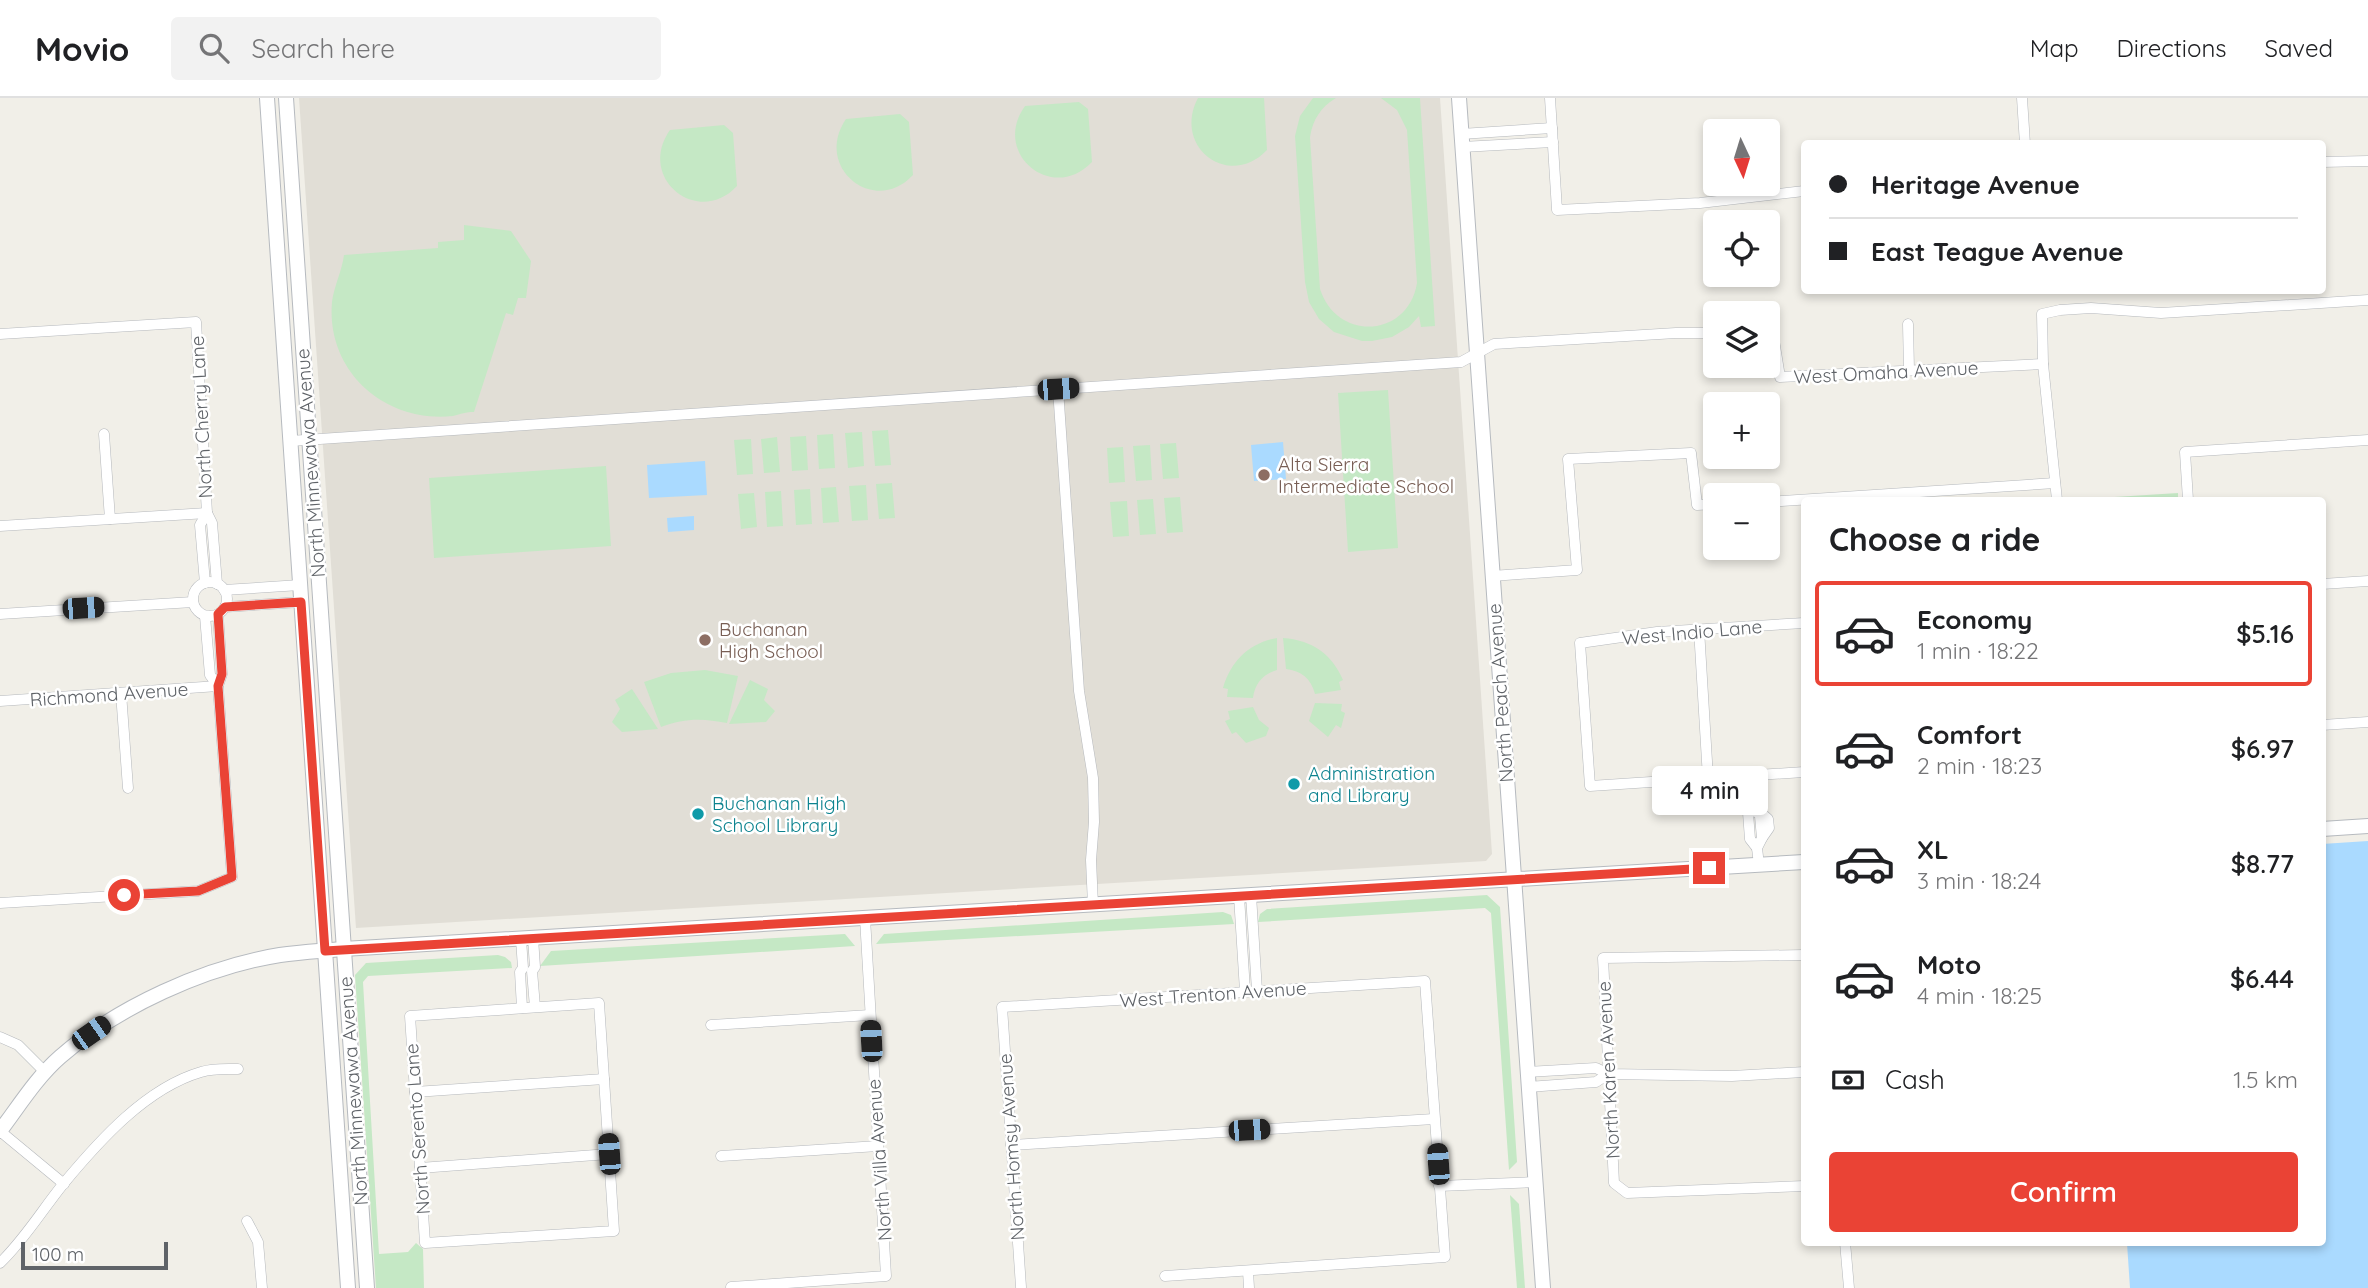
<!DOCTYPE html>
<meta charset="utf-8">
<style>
body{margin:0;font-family:Quicksand,sans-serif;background:#f2f2f2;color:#202124;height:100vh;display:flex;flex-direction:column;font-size:26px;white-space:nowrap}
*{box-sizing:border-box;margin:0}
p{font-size:23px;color:#757577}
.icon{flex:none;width:38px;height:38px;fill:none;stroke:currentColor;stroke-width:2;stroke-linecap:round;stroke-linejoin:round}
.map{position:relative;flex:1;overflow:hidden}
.panel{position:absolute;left:1801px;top:399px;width:525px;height:749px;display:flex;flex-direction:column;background:#fff;border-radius:7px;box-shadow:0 4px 10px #0003}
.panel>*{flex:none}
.banner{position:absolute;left:1801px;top:42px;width:525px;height:154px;border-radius:7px;box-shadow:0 4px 10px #0003;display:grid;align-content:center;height:154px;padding:0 28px;background:#fff}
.needle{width:46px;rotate:176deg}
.buttons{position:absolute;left:1703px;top:21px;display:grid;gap:14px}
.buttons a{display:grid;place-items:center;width:77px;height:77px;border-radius:7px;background:#fff;box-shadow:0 4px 10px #0003;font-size:35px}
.scale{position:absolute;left:21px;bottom:18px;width:147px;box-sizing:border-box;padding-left:7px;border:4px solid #5f6368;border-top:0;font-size:19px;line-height:24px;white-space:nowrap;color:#5f6368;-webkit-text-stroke:5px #fff;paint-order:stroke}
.end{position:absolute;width:32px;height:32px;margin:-16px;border:9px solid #ea4335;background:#fff;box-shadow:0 0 0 4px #fff}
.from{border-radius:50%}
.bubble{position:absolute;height:49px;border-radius:7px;background:#fff;box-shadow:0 4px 10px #0003;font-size:23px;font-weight:600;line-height:49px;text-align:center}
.car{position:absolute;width:21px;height:42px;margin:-21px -10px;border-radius:9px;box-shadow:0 0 5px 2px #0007;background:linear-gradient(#222 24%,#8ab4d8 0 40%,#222 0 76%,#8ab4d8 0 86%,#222 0)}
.banner b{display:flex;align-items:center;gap:24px;height:66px;font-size:26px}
.banner b+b{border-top:2px solid #e0e0e0}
.banner i{width:18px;height:18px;background:#202124}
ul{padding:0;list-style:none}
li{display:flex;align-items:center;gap:21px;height:105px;margin:0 14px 10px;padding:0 14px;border:4px solid transparent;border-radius:7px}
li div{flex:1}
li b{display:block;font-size:26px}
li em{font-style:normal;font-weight:600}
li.active{border-color:#ea4335}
li>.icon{width:63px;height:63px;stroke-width:1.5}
h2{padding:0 28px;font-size:32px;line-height:84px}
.pay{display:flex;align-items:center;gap:18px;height:77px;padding:0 28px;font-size:26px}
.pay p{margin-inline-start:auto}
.cta{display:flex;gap:14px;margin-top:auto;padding:14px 28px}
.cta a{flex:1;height:80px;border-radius:7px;background:#ea4335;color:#fff;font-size:28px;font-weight:600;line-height:80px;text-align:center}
header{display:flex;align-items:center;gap:42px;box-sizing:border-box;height:98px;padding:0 35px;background:#fff;border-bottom:2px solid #e0e0e0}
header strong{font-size:33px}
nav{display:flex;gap:38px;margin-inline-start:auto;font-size:24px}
.search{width:490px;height:63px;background:#f2f2f2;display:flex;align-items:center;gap:18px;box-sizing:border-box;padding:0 24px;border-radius:7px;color:#757577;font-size:26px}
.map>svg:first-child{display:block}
.education{fill:#e1ded6}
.green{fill:#c5e8c5}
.water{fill:#aadaff}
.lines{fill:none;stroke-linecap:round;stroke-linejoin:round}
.street-casing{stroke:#b5b8bc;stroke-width:11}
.secondary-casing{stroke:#b6babf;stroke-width:16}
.street{stroke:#fff;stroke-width:10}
.secondary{stroke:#fff;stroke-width:14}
.route{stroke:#ea4335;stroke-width:9}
.education-dot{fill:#8d6e63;stroke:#fff;stroke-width:2.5}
.culture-dot{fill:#0f9aa8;stroke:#fff;stroke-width:2.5}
.labels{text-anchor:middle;stroke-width:5;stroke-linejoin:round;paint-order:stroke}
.street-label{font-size:19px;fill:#5f6368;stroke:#fff}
.education-label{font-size:19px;fill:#785e54;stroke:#fff;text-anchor:start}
.culture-label{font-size:19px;fill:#0d838f;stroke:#fff;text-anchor:start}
</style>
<header>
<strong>Movio</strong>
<div class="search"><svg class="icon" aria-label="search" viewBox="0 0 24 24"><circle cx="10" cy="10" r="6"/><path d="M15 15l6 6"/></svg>Search here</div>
<nav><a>Map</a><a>Directions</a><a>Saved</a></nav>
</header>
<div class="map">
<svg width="2368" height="1190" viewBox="0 0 2368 1190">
<rect width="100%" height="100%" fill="#f1efe8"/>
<polygon class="education" points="299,0 1440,0 1492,756 1486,763 356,830"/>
<g class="green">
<path d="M1198,0H1264L1267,52C1229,92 1172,49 1198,0Z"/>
<path d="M1313,0H1336C1321,9 1313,21 1310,39L1320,191C1337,244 1408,240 1417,185L1407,32L1397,12L1381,0H1420L1435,228L1421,229L1419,218L1409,229L1392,239L1372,243H1362L1334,234L1319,221L1309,204L1305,184L1295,38L1300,18Z"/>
<path d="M1079,4L1088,11L1092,64C1052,106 991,55 1025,8Z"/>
<path d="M900,16L909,24L913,77C874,119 813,69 846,21Z"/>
<path d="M724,27L733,35L737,88C698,130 636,80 670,32Z"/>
<path d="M464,127L511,133L531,163L526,200H518L513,217L506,215L474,314C466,314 461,316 453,318C443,319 431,319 420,317C365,307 327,260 332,204C334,188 342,173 344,157L438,150V144L464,142Z"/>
<polygon points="1388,292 1398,450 1348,454 1338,295"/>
<polygon points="888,332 891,367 875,368 872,333"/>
<polygon points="862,334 864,368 848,370 845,335"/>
<polygon points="833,336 835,370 819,371 817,337"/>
<polygon points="806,338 808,372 792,373 790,339"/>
<polygon points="777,339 780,374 764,375 761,341"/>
<polygon points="751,341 753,376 737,377 734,342"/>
<polygon points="1176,345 1179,380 1163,381 1160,346"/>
<polygon points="1150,347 1152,382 1136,383 1133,348"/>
<polygon points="1123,349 1125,384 1109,385 1107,350"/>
<polygon points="606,368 611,448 434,460 429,380"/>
<polygon points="892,385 895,420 879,421 876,386"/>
<polygon points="866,387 868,422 852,423 849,388"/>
<polygon points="836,389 839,424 823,425 821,390"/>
<polygon points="810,391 812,426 796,427 794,392"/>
<polygon points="781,393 783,428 767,429 765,394"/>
<polygon points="754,395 757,429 741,431 738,396"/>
<polygon points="2178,395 2178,402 2067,402"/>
<polygon points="1180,399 1183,434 1167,435 1164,400"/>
<polygon points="1153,401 1156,436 1140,437 1137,402"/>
<polygon points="1127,403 1129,438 1113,439 1110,404"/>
<path d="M1277,540V572C1263,576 1255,585 1253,600L1227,599L1228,591L1223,590C1231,563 1249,545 1277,540Z"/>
<path d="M1283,540C1312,542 1332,556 1343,582L1339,584L1341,592L1315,596C1311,580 1301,573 1286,571Z"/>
<path d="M705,572L738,578L727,625C703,620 684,620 661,629L644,584L671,575Z"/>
<polygon points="750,582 768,591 764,602 775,613 766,624 729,626"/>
<polygon points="632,591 658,631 622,634 612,624 620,611 615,602"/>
<polygon points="1315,605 1342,606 1341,613 1345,615 1341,630 1336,627 1328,639 1309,623"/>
<polygon points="1253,609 1259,622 1269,630 1266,638 1246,645 1236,634 1232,636 1225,623 1230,621 1228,613"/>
<polygon points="1487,797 1500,809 1517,1064 1509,1072 1491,815 1485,810 1258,824 1260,816 1267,811"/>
<polygon points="1223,814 1231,817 1234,826 876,846 884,836"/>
<polygon points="845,836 855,848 540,868 551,853"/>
<polygon points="498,857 505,859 511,864 512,870 368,878 363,884 379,1156 408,1154 416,1145 423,1151 424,1190 376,1190 355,877 366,865"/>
<polygon points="1510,1097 1519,1106 1525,1190 1517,1190"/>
</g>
<g class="water">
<polygon points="1283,344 1286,381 1254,383 1251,347"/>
<polygon points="705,363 707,397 649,400 647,367"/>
<polygon points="694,418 694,432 668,434 667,420"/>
<polygon points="2368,743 2368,1190 2130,1190 2127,1145 2322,1144 2322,746"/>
</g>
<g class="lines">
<g class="street-casing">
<g id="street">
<polyline points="1550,0 1557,112 1700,105 1804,93"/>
<polyline points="2022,0 2025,46"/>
<polyline points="1461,36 1552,30"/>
<polyline points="1462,49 1553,44"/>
<polyline points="2322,64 2368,63"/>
<polyline points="1908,226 1909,272"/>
<polyline points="1768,235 1773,236 1780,279 2043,266"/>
<polyline points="0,236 196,224 207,415 212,425 217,486"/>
<polyline points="1058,291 1079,593 1093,680 1094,724 1091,762 1093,807"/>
<polyline points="104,336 110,421"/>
<polyline points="290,343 1461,264 1494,246 1676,235 1715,235"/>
<polyline points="2057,402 2043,266 2042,216 2060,212 2091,210 2161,215 2368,202"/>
<polyline points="2188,402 2185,354 2368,342"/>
<polyline points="1768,404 2055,385"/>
<polyline points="0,428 207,415"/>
<polyline points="1492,478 1577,472 1568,361 1691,355 1697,407 1715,406"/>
<circle cx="210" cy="501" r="17"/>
<polyline points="205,485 200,427 207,415"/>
<polyline points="2322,486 2368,483"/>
<polyline points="224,492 300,487"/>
<polyline points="225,509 301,504"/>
<polyline points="0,516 193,504"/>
<polyline points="205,518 210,577 218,588"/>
<polyline points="1804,525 1657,534 1580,545 1590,688 1804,674"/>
<polyline points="1699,531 1708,680"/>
<polyline points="121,595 128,690"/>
<polyline points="0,603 218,588"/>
<polyline points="2322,627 2368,624"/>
<polyline points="1751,677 1757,686 1762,740 1757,750 1759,767"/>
<polyline points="1751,677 1746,688 1750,741 1757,750"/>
<polyline points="1755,714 1760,714 1768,721 1769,730 1762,740"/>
<polyline points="1251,797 1257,893"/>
<polyline points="1239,798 1245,893"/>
<polyline points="0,805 198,793 232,779 218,588 222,576 218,516"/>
<polyline points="533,840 535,869 532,873 535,909"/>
<polyline points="521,841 523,870 520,874 522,910"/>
<polyline points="1804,857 1603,860 1614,1085 1627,1095 1804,1088"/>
<polygon points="599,905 614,1133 425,1145 410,918"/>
<polyline points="711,927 870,917"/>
<polyline points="0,939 18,947 45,974"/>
<polyline points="1527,974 1596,970 1608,976 1732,978 1804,974"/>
<polyline points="1528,989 1596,984 1608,976"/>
<polyline points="415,994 604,981"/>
<polyline points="0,1033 64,1086"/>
<polyline points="1011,1047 1434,1021"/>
<polyline points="721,1058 878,1048"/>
<polyline points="420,1070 609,1056"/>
<polyline points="1439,1088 1536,1084"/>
<polyline points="247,1123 258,1144 262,1190"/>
<polyline points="1845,1144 1849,1190"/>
<path d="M0,1165C25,1141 42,1112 64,1085C99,1043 146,990 201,974C213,970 226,971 238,971"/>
<polyline points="1248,1173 1249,1190"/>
<polyline points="731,1189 886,1178 865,820"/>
<polyline points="1021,1189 1002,909 1425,883 1445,1159 1165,1178"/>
</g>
</g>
<g class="secondary-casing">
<g id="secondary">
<polyline points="267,0 348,1190"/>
<polyline points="286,0 367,1190"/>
<polyline points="1459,0 1543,1190"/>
<polyline points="2322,731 2368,728"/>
<path d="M0,1033C19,1008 36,980 60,959C117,909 205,869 280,857C301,854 322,853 343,851L1804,764"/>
</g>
</g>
<use href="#street" class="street"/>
<use href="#secondary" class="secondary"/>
</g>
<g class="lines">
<polyline class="route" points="124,797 198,793 232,779 218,588 222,576 218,516 225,509 301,504 325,853 1709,770"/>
</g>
<g class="education-dot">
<circle cx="1264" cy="377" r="7"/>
<circle cx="705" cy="542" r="7"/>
</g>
<g class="culture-dot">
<circle cx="1294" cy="686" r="7"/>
<circle cx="698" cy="716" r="7"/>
</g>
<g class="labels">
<g class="street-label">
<text transform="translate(1886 274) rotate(-3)" y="7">West Omaha Avenue</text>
<text transform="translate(201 319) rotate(-93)" y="7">North Cherry Lane</text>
<text transform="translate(310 365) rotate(-94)" y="7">North Minnewawa Avenue</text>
<text transform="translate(1692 534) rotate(-5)" y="7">West Indio Lane</text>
<text transform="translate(1500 595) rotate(-94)" y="7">North Peach Avenue</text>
<text transform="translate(109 596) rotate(-4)" y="7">Richmond Avenue</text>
<text transform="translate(1213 896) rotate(-4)" y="7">West Trenton Avenue</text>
<text transform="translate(1608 972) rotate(-93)" y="7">North Karen Avenue</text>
<text transform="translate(353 993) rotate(-94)" y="7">North Minnewawa Avenue</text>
<text transform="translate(417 1031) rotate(-94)" y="7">North Serento Lane</text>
<text transform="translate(1011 1049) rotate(-94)" y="7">North Homsy Avenue</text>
<text transform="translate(879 1062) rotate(-94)" y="7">North Villa Avenue</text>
</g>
<g class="education-label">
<text x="1278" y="373">Alta Sierra<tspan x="1278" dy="22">Intermediate School</tspan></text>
<text x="719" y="538">Buchanan<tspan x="719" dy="22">High School</tspan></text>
</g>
<g class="culture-label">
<text x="1308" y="682">Administration<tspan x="1308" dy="22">and Library</tspan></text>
<text x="712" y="712">Buchanan High<tspan x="712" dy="22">School Library</tspan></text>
</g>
</g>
</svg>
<div class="buttons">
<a><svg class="needle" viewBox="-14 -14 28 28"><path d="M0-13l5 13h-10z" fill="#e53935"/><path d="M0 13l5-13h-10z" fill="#757577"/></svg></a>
<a><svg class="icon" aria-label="locate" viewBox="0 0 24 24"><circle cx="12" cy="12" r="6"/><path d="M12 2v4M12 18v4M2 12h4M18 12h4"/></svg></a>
<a><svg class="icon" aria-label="layers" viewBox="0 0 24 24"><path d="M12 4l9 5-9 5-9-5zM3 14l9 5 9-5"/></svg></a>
<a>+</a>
<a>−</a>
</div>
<div class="scale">100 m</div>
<i class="end from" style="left:124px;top:797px"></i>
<i class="end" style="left:1709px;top:770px"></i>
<div class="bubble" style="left:1652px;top:668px;width:116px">4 min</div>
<i class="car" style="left:1058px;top:291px;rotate:86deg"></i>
<i class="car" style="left:83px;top:510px;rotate:86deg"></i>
<i class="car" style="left:91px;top:935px;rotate:55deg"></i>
<i class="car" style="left:871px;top:943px;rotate:357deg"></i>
<i class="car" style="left:1249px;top:1032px;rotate:87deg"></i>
<i class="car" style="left:609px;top:1056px;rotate:356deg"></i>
<i class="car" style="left:1438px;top:1066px;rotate:356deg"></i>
<div class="banner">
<b><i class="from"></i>Heritage Avenue</b>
<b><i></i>East Teague Avenue</b>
</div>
<section class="panel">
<h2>Choose a ride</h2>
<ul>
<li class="active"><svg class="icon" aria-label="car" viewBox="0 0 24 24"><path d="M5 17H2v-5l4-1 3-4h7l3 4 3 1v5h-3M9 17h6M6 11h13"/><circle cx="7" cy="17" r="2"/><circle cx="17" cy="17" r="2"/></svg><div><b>Economy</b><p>1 min · 18:22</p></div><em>$5.16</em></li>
<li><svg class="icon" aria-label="car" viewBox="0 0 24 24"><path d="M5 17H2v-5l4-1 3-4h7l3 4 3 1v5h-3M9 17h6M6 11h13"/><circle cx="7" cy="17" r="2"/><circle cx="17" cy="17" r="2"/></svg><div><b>Comfort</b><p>2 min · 18:23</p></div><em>$6.97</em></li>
<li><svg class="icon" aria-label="car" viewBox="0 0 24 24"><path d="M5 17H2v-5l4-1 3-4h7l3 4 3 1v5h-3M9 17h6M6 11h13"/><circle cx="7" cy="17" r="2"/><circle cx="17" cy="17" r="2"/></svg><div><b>XL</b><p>3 min · 18:24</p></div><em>$8.77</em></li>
<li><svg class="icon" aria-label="car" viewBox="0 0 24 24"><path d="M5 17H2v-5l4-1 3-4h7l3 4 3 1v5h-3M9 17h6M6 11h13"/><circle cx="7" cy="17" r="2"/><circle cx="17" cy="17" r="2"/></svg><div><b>Moto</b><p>4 min · 18:25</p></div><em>$6.44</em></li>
</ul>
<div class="pay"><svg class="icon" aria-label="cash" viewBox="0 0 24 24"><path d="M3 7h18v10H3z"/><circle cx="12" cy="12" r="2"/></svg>Cash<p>1.5 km</p></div>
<div class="cta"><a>Confirm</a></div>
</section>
</div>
